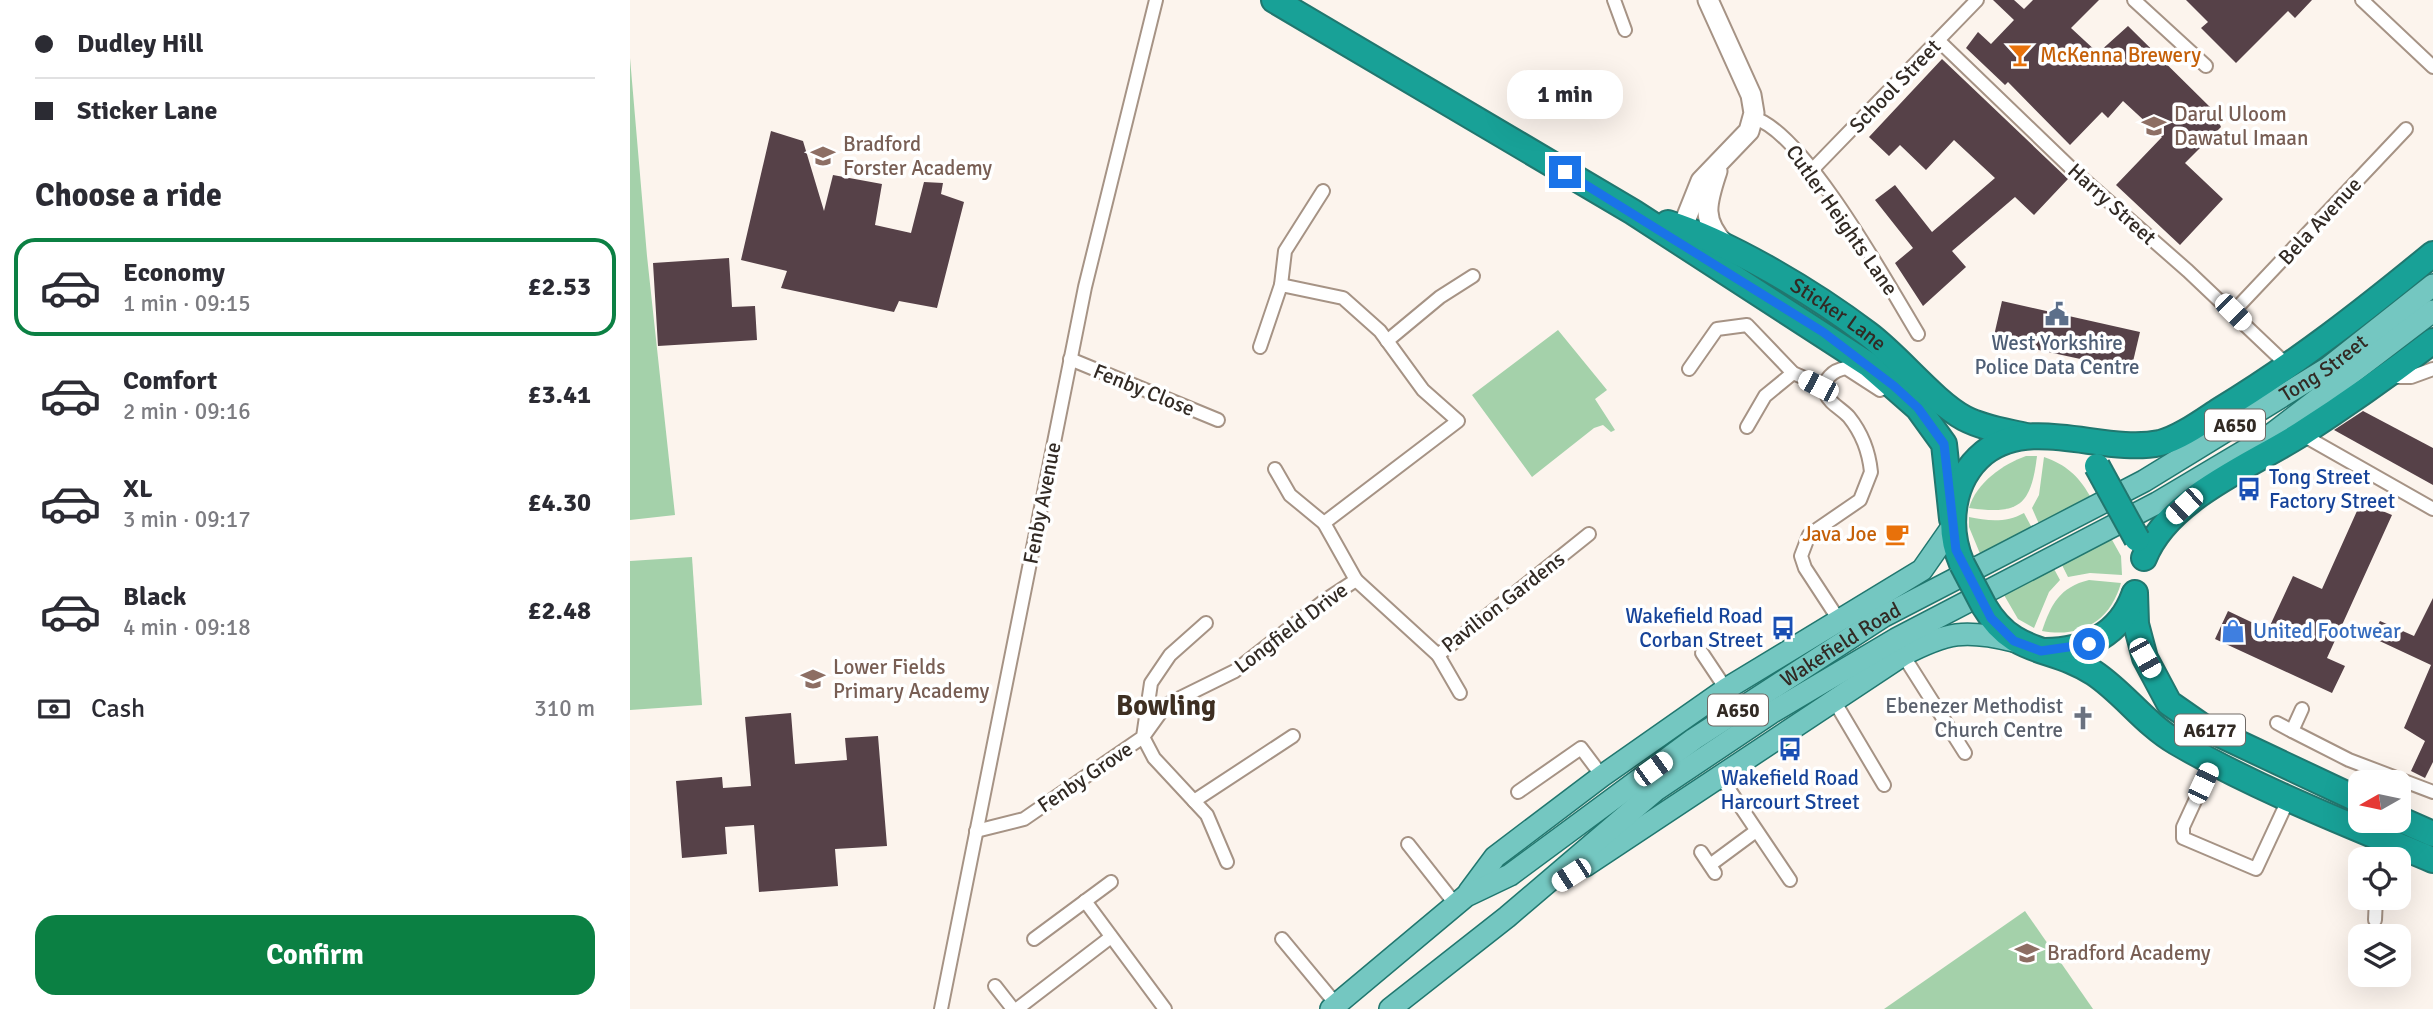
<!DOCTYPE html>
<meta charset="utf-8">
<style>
body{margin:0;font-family:Signika,sans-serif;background:#f2f2f3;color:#2b2b33;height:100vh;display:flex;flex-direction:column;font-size:26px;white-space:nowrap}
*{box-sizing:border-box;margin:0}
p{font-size:23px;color:#7c7c81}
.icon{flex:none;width:38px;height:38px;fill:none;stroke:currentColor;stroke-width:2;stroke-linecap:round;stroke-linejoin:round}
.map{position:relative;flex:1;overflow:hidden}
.sheet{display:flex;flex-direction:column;background:#fff;width:630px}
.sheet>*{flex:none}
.banner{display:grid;align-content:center;height:154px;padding:0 35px;background:#fff}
.needle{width:46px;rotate:261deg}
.tools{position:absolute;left:1718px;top:770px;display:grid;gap:14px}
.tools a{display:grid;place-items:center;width:63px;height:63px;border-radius:14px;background:#fff;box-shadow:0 7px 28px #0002;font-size:35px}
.end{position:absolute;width:32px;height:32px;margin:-16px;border:9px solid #1a73e8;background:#fff;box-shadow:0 0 0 4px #fff}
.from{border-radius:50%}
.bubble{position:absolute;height:49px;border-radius:21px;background:#fff;box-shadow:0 7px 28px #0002;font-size:23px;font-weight:700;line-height:49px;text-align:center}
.car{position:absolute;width:21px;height:42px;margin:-21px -10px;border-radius:9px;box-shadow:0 0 5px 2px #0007;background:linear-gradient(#fff 24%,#345 0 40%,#fff 0 76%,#345 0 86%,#fff 0)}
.banner b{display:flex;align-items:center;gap:24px;height:66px;font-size:26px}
.banner b+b{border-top:2px solid #e1e1e2}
.banner i{width:18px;height:18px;background:#2b2b33}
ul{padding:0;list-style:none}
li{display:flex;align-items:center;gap:21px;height:98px;margin:0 14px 10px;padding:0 21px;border:4px solid transparent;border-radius:21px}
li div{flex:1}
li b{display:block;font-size:26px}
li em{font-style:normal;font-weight:700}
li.current{border-color:#0b8043}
li>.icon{width:63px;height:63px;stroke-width:1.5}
h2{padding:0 35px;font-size:32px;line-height:84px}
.pay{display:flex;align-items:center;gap:18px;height:77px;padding:0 35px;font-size:26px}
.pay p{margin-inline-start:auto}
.primary-button{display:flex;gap:14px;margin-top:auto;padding:14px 35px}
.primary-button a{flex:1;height:80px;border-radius:21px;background:#0b8043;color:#fff;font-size:28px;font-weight:700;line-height:80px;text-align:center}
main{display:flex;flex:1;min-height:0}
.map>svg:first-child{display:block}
.green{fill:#a4d1aa}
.building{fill:#564148}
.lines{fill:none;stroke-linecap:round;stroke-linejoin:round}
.street-casing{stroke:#a69385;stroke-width:16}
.secondary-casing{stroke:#a69385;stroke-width:23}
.primary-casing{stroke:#21776f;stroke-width:24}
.highway-casing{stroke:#21776f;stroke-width:28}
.street{stroke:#fff;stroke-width:12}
.secondary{stroke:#fff;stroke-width:19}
.primary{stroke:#74c7c1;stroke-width:21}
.highway{stroke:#18a197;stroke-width:24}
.highway-bridge-casing{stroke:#21776f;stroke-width:28;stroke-linecap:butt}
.highway-bridge{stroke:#18a197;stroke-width:24}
.route{stroke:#1a73e8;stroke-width:9}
.labels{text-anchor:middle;stroke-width:7;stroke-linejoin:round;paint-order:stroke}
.shield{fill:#fff;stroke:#706a66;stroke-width:2}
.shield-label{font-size:19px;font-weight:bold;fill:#322a24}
.food-label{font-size:21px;fill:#c56008;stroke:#fff;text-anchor:start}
.street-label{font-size:21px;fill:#322a24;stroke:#fff}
.education-label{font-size:21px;fill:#785e54;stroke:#fff;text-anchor:start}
.service-label{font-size:21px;fill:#4e5e75;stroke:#fff}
.transit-label{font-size:21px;fill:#164399;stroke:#fff;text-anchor:start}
.shop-label{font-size:21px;fill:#366cbe;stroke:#fff;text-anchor:start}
.worship-label{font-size:21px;fill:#5b616d;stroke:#fff;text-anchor:end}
.district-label{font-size:28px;font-weight:bold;fill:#3e2f22;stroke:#fff}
</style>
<main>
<section class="sheet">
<div class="banner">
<b><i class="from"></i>Dudley Hill</b>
<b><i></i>Sticker Lane</b>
</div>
<h2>Choose a ride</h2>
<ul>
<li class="current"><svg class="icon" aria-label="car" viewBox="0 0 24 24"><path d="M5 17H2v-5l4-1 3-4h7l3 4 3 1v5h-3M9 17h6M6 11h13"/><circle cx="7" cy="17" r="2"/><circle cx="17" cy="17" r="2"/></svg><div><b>Economy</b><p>1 min · 09:15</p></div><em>£2.53</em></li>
<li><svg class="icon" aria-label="car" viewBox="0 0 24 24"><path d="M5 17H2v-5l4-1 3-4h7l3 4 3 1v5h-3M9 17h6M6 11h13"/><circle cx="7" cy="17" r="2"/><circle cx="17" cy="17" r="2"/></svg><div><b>Comfort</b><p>2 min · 09:16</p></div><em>£3.41</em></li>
<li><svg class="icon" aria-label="car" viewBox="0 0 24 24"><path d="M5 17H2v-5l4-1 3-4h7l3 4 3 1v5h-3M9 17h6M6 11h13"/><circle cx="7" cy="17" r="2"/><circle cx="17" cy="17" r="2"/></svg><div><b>XL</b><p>3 min · 09:17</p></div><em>£4.30</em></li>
<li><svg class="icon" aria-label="car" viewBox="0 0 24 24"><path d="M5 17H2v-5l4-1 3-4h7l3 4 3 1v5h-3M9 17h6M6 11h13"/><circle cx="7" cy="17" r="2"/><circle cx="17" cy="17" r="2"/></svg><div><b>Black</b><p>4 min · 09:18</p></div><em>£2.48</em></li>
</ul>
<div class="pay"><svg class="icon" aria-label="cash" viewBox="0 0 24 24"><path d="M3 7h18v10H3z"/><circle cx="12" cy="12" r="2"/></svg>Cash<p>310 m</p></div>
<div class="primary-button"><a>Confirm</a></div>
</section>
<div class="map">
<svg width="1803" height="1009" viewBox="0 0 1803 1009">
<rect width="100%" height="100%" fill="#fcf4ed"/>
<g class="green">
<polygon points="0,58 17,256 45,515 0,520"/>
<polygon points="928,330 977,390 965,399 985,430 981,432 973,425 964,428 902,477 842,395"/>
<path d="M1396,456H1407C1401,506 1389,515 1339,508C1346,483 1373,464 1396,456Z"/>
<path d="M1414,457C1436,465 1448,475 1460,496L1409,524L1402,508L1409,495Z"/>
<path d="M1394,513L1402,528L1351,556L1339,527V517C1358,521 1376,523 1394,513Z"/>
<polygon points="1481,538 1491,556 1492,575 1460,573 1438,577 1431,563"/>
<polygon points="62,557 72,705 0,710 0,561"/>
<polygon points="1423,567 1430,580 1419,592 1404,628 1388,619 1374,595"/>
<path d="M1459,580L1491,583C1480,622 1450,638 1412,631C1421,604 1430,587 1459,580Z"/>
<polygon points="1395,911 1463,1009 1254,1009"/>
</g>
<g class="building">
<polygon points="1363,0 1384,0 1394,9 1403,0 1469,0 1441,28 1468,53 1498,26 1584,111 1591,127 1555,163 1593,199 1550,245 1486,185 1532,137 1493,101 1478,118 1472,112 1440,145 1378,82 1375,85 1336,48 1348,32 1361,44 1384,20"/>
<polygon points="1556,0 1682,0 1665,18 1658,11 1606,63 1571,28 1578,22"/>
<polygon points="1312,59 1438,179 1404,215 1385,197 1322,251 1336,267 1293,306 1265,263 1283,248 1245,200 1265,185 1302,232 1365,178 1324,140 1296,170 1270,145 1259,156 1239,137"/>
<polygon points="141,131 173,141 194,211 203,175 252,184 245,225 281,233 294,182 313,183 311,194 334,202 307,308 269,301 264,312 151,288 157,271 111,260"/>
<polygon points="99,258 102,307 125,306 127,340 28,346 23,263"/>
<polygon points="1372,301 1510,332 1501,370 1363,340"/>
<polygon points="1733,411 1803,448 1803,485 1704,430"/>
<polygon points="1731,502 1762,515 1697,658 1715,666 1702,693 1585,639 1598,611 1638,630 1663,576 1692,589"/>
<polygon points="1803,598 1803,762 1795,778 1781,771 1795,741 1774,728 1801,665 1741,637 1750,621 1784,636"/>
<polygon points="161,713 165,764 217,760 215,738 248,736 257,846 205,849 208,886 129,892 124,825 95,827 97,854 52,858 46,781 92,777 93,788 121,786 115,717"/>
</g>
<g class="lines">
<g class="street-casing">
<g id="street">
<polyline points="984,0 995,30"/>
<polyline points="1504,0 1576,66"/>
<polyline points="1732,0 1803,67"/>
<polyline points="1309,41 1444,171 1558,271 1657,365"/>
<path d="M1124,118C1174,132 1259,286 1288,334"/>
<polyline points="1182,170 1347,0"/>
<polyline points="651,285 655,251 693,191"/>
<polyline points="1603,312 1776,129"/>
<polyline points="757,341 810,297 843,276"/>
<polyline points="440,359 588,420"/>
<polyline points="1059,369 1087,329 1117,325 1163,373 1195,387"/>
<polyline points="1759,377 1781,377 1803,369"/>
<polyline points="1117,427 1135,396 1163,373"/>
<polyline points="1671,434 1803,509"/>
<polyline points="645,469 660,495 694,523"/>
<polyline points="726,580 808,655 959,534"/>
<path d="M1209,620L1175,568L1171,556L1179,535L1230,500L1241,472C1239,452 1231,432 1219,417C1212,409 1199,403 1196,394C1191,379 1204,370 1216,368L1250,390"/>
<polyline points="1072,653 1096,689"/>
<polyline points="808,655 830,693"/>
<polyline points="1273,655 1335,753"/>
<polyline points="1203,699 1254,785"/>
<polyline points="1647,723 1662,731 1672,709"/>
<polyline points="1662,731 1719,760 1803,792"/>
<polyline points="1583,762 1553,827 1553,838 1626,869 1659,798"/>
<polyline points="1090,776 1160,880"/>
<polyline points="888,792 951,748 972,776"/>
<polyline points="564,801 663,736"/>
<polyline points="346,831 394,819 513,737 521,683 540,655 576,623"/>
<polyline points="778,844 826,905"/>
<polyline points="1071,852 1085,873"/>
<polyline points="597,862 577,815 524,758 513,737 536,705 605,671 694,601 726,580 694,523 828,421 793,390 750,331 713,298 651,285 630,347"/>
<polyline points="1080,865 1126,831"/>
<polyline points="455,901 535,1009"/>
<polyline points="1745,920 1746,898"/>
<polyline points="404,939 481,882"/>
<polyline points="652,939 706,1004"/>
<polyline points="365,986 383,1009"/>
<polyline points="311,1009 455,287 526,0"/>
<polyline points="387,1009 481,937"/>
</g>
</g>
<g class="secondary-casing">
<g id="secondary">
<path d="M1087,171C1077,202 1070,219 1095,245"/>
<polyline points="1047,241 1071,181 1119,131 1124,113 1121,95 1078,0"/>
</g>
</g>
<g class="primary-casing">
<g id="primary">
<path d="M955,866L1273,655C1317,632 1335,629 1384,641"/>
<polyline points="839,892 865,857 972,776 1096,689 1292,570 1322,527"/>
<path id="s1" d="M701,1009L836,896L880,875L1064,739L1254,616L1514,481L1698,368L1803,285"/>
<polyline points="760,1009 877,917 1026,790 1141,713 1266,639 1527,503 1638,437 1803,311"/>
</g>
</g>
<g class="highway-casing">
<g id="highway">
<polyline points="644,0 1003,212 1239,365 1288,408 1314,444 1322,519"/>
<path id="s2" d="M1038,223C1101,243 1184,293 1238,334C1269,357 1304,402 1334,418C1353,428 1375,431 1396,436"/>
<path d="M1514,558C1538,498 1619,467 1671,434C1716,405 1760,374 1803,341"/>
<path d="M1332,564C1316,527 1321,480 1354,453C1403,415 1474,455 1530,443C1550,438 1573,421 1590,410C1666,364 1735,310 1803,254"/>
<polyline points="1505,593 1506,624 1515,658 1539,703 1572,726 1731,801"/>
<path d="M1354,606C1384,657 1421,645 1464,673C1494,693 1515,724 1546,742C1627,789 1717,824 1803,860"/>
<path d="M1415,651C1456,651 1490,634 1504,595"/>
<polyline points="1769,819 1803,834"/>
</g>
</g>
<use href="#street" class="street"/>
<use href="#secondary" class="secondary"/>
<use href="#primary" class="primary"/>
<use href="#highway" class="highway"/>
<g class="highway-bridge-casing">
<g id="highway-bridge">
<polyline points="1467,466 1507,539"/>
<polyline points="1332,564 1354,606"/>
</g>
</g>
<use href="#highway-bridge" class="highway-bridge"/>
</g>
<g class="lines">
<polyline class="route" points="935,172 1193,332 1264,386 1288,408 1314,444 1326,550 1361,618 1384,641 1411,651 1459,644"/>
</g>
<defs>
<g id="bar-bare" transform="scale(1.89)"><path d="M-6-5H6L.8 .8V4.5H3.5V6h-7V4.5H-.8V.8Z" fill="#e8710a" stroke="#fff" stroke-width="2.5" paint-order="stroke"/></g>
<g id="school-bare" transform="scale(1.89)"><path d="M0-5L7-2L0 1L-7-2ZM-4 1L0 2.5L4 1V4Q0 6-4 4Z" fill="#8d6e63" stroke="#fff" stroke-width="2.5" paint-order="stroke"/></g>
<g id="civic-bare" transform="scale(1.89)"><path d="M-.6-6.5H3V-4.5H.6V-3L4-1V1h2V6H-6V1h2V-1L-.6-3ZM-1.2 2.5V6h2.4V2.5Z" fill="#5c6f8a" stroke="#fff" stroke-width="2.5" paint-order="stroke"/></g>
<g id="bus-bare" transform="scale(1.89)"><path d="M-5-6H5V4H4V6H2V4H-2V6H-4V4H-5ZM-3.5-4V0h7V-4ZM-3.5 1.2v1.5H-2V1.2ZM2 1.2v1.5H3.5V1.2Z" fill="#1a4fb4" stroke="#fff" stroke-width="2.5" paint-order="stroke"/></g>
<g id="cafe-bare" transform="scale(1.89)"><path d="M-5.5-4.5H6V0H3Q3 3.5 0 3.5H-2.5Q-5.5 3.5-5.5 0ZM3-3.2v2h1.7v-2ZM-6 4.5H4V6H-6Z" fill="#e8710a" stroke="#fff" stroke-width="2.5" paint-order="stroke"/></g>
<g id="shop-bare" transform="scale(1.89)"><path d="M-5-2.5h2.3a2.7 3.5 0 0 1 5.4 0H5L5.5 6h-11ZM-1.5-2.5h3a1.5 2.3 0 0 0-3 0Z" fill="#3f7fe0" stroke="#fff" stroke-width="2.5" paint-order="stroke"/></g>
<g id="church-bare" transform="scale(1.89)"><path d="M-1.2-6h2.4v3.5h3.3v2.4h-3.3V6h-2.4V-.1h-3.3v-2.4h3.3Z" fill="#6b7280" stroke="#fff" stroke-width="2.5" paint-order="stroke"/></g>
</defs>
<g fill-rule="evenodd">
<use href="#bar-bare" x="1390" y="55"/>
<use href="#school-bare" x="1524" y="126"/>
<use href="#school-bare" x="193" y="156"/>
<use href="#civic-bare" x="1427" y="314"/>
<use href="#bus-bare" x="1619" y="489"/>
<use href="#cafe-bare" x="1267" y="534"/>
<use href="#bus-bare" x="1153" y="628"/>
<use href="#shop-bare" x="1603" y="631"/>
<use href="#school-bare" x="183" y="679"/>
<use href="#church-bare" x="1453" y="718"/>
<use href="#bus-bare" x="1160" y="749"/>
<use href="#school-bare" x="1397" y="953"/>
</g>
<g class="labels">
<g class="shield">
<rect x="1575" y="409.5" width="60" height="31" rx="5"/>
<rect x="1078" y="694.5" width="60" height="31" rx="5"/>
<rect x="1545" y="714.5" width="70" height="31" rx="5"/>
</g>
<g class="shield-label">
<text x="1605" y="432">A650</text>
<text x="1108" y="717">A650</text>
<text x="1580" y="737">A6177</text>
</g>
<g class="food-label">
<text x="1410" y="62">McKenna Brewery</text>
<text x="1247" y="541" text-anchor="end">Java Joe</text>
</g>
<g class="street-label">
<text transform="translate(1265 86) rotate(-46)" y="7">School Street</text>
<text transform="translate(1482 204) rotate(42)" y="7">Harry Street</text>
<text transform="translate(1212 220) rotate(55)" y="7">Cutler Heights Lane</text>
<text transform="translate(1690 221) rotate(-47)" y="7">Bela Avenue</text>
<text dy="7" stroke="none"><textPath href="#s2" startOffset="194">Sticker Lane</textPath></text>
<text dy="7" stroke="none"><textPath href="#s1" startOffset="1185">Tong Street</textPath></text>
<text transform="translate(514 390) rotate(22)" y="7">Fenby Close</text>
<text transform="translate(412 503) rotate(-79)" y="7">Fenby Avenue</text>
<text transform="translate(873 602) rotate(-38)" y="7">Pavilion Gardens</text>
<text transform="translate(661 628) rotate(-37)" y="7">Longfield Drive</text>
<text dy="7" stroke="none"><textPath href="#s1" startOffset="628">Wakefield Road</textPath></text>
<text transform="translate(455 777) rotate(-34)" y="7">Fenby Grove</text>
</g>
<g class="education-label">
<text x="1544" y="121">Darul Uloom<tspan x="1544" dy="24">Dawatul Imaan</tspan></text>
<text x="213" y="151">Bradford<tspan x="213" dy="24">Forster Academy</tspan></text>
<text x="203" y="674">Lower Fields<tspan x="203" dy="24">Primary Academy</tspan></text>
<text x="1417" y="960">Bradford Academy</text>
</g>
<g class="service-label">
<text x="1427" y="350">West Yorkshire<tspan x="1427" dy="24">Police Data Centre</tspan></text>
</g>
<g class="transit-label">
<text x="1639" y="484">Tong Street<tspan x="1639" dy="24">Factory Street</tspan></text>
<text x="1133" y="623" text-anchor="end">Wakefield Road<tspan x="1133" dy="24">Corban Street</tspan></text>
<text x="1160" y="785" text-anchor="middle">Wakefield Road<tspan x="1160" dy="24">Harcourt Street</tspan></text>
</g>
<g class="shop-label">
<text x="1623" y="638">United Footwear</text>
</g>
<g class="worship-label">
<text x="1433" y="713">Ebenezer Methodist<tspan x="1433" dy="24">Church Centre</tspan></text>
</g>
<g class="district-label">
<text x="536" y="715">Bowling</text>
</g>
</g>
</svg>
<div class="tools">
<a><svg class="needle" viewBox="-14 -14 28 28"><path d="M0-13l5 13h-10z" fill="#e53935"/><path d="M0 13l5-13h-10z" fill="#7c7c81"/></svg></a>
<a><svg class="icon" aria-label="locate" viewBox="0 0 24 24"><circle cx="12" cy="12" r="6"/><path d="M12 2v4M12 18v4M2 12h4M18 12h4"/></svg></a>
<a><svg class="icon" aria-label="layers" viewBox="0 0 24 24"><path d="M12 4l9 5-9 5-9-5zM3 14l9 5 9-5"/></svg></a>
</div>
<i class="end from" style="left:1459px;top:644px"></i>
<i class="end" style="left:935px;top:172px"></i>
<div class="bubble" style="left:877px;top:70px;width:116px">1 min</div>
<i class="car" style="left:1603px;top:312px;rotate:135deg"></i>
<i class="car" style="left:1188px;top:386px;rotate:297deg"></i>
<i class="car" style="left:1554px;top:506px;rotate:227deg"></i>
<i class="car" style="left:1515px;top:658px;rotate:151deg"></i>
<i class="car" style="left:1023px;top:769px;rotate:54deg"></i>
<i class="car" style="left:1573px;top:783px;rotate:25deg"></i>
<i class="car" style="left:941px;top:875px;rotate:237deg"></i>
</div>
</main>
